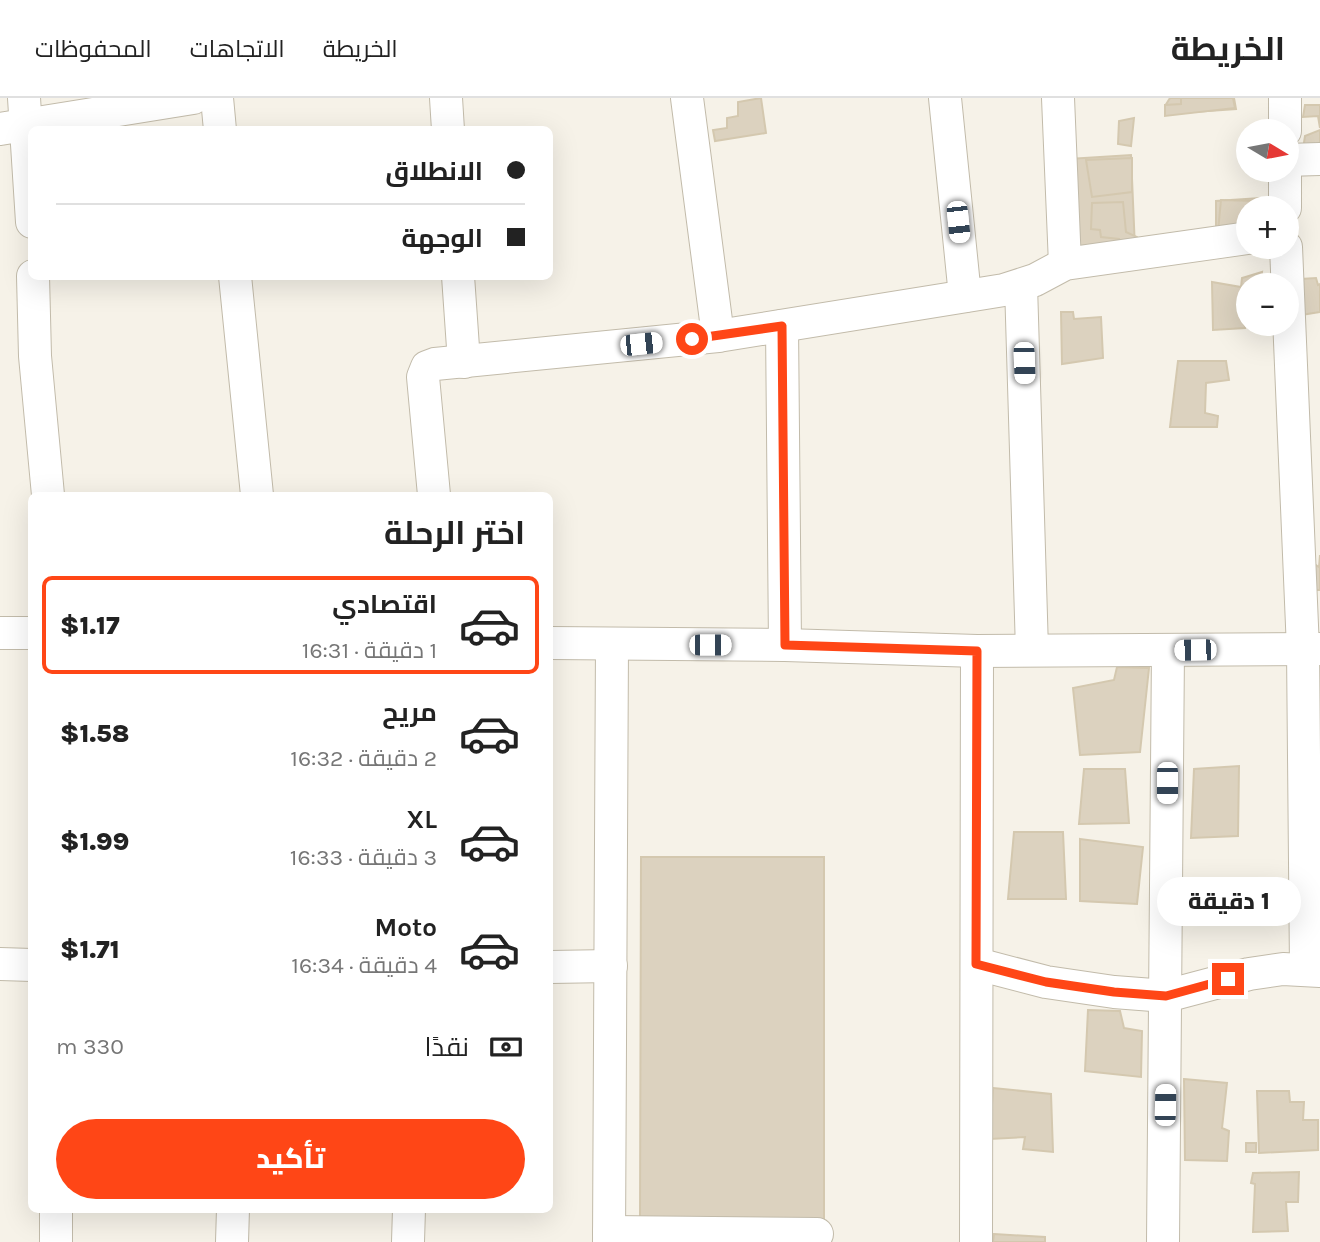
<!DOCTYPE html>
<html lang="ar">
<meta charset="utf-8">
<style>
body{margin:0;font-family:Karla,Cairo,sans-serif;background:#f6f6f6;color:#222;direction:rtl;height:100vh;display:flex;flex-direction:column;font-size:26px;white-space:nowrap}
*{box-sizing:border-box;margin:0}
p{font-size:23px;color:#767676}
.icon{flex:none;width:38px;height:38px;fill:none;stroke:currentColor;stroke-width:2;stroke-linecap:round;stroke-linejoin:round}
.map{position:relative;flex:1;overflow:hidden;direction:ltr}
.drawer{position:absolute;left:28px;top:394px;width:525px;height:721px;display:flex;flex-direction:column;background:#fff;border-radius:10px;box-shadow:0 7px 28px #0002;direction:rtl}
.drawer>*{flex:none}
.top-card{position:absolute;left:28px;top:28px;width:525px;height:154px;border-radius:10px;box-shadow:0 7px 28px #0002;direction:rtl;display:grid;align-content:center;height:154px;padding:0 28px;background:#fff}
.needle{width:46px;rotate:100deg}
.buttons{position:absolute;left:1236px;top:21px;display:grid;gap:14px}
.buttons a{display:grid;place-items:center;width:63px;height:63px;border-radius:50%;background:#fff;box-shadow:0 7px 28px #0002;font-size:35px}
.end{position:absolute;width:32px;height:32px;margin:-16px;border:9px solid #ff4616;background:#fff;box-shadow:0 0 0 4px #fff}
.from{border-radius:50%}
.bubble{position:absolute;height:49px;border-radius:24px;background:#fff;box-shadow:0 7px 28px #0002;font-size:23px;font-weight:800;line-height:49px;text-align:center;direction:rtl}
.car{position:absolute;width:21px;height:42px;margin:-21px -10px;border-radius:9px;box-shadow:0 0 5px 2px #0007;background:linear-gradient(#fff 24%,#345 0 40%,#fff 0 76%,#345 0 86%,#fff 0)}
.top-card b{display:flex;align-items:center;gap:24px;height:66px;font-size:26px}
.top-card b+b{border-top:2px solid #e0e0e0}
.top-card i{width:18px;height:18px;background:#222}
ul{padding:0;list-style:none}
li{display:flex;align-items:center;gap:21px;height:98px;margin:0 14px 10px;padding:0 14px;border:4px solid transparent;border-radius:10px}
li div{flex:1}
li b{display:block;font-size:26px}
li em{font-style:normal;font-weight:800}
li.current{border-color:#ff4616}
li>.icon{width:63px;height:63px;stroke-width:1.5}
h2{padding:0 28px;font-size:32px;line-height:84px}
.pay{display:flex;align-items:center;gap:18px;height:77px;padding:0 28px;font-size:26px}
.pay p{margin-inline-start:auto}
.primary-button{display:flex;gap:14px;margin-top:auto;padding:14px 28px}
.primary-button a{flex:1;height:80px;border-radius:42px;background:#ff4616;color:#fff;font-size:28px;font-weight:800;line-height:80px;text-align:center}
header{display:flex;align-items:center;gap:42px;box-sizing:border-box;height:98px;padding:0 35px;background:#fff;border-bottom:2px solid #e0e0e0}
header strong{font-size:33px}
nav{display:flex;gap:38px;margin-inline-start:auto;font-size:24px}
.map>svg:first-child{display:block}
.building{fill:#dcd2bf;stroke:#d4c8af;stroke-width:2}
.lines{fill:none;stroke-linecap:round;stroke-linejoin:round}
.minor-casing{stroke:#c2bbaa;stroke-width:34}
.minor{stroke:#fff;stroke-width:32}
.route{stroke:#ff4616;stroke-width:9}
</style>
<header>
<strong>الخريطة</strong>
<nav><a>الخريطة</a><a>الاتجاهات</a><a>المحفوظات</a></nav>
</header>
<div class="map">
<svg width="1320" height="1144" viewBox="0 0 1320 1144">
<rect width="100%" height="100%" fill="#f6f2e8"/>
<g class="building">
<polygon points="761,0 766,35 715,43 713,32 727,30 727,20 738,18 738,4"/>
<polygon points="1170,0 1234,0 1236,11 1165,16 1165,8"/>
<polygon points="1181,0 1233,0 1235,10 1165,18 1165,7 1181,6"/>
<polygon points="1305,7 1320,7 1320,30 1318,18 1303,19"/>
<polygon points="1134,20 1131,48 1118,46 1119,23"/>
<polygon points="1320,32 1320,58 1302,58 1305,38"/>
<polygon points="1131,57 1135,151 1070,160 1069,61"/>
<polygon points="1132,60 1132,94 1092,99 1086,62"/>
<polygon points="1260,100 1260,110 1248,110 1248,138 1216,130 1216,103"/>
<polygon points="1221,102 1257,103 1258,110 1248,110 1248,135 1218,133"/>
<polygon points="1123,104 1126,134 1137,139 1136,152 1123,152 1119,141 1101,139 1100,132 1091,131 1092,105"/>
<polygon points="1262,174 1260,187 1248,187 1248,191 1242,193 1245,230 1213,232 1212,184 1241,189 1242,180"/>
<polygon points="1316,180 1318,187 1320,186 1320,214 1301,217 1301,181"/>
<polygon points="1061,214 1073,214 1074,221 1101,219 1103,260 1062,266"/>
<polygon points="1178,263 1226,263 1229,282 1206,285 1205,315 1218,318 1217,329 1170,329"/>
<polygon points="1320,457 1320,492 1307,492 1311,464 1319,469"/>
<polygon points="1117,569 1149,570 1140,654 1080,657 1073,590 1114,582"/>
<polygon points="1239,668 1238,738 1191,740 1194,671"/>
<polygon points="1084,671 1125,671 1129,725 1079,726"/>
<polygon points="1014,734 1063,734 1066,801 1008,801"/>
<polygon points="1080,741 1143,749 1137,806 1080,803"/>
<polygon points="641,759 824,759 824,1121 640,1121"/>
<polygon points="1088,912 1120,913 1124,930 1142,933 1141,979 1085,973"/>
<polygon points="1184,981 1227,985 1222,1030 1229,1033 1227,1063 1185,1062"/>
<polygon points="993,990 1051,996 1053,1054 1023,1051 1025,1039 990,1041"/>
<polygon points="1257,993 1289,993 1290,1004 1304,1004 1303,1022 1318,1022 1318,1052 1259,1055"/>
<rect x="1246" y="1045" width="10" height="9"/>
<polygon points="1299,1074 1298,1104 1286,1104 1288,1133 1253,1134 1255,1086 1251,1085 1253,1075"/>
<polygon points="994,1136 1045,1139 1045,1144 993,1144"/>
</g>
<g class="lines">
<g class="minor-casing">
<g id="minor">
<polyline points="24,0 32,124"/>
<polyline points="217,0 220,32"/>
<polyline points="446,0 448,32"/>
<polyline points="687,0 718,238"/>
<polyline points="945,0 965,198"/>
<polyline points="1058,0 1065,166"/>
<polyline points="0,31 193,0"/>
<polyline points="1285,33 1285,0"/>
<polyline points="1286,62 1320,61"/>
<polyline points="1285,72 1285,110"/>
<polyline points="1286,149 1303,551 1306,871"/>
<polyline points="33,178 35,258 48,397"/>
<polyline points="235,178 257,397"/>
<polyline points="458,178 464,264"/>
<polyline points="1021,187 1032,552"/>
<polyline points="782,228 785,547"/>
<polyline points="434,397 423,279 427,269 435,266 718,238 1004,192 1035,182 1065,166 1248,140"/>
<polyline points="0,535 32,535"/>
<polyline points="550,545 785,547 977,553 1320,551"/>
<polyline points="0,866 32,867"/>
<polyline points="977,866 1046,884 1114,894 1166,898 1249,876 1283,871 1320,873"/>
<polyline points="550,869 611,868"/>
<polyline points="609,1134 817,1136"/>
<polyline points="56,1144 56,1111"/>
<polyline points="232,1144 233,1111"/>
<polyline points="408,1144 409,1111"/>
<polyline points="609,1144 612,546"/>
<polyline points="976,1144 977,553"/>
<polyline points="1163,1144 1168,552"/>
</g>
</g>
<use href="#minor" class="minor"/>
</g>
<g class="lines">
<polyline class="route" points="692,241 782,228 785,547 977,553 976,866 1046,884 1114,894 1166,898 1228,881"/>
</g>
</svg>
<div class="buttons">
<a><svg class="needle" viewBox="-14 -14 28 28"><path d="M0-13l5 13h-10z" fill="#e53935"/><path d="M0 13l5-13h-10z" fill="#767676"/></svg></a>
<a>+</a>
<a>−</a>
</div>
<i class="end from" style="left:692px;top:241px"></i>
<i class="end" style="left:1228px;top:881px"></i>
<div class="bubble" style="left:1157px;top:779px;width:144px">1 دقيقة</div>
<i class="car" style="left:958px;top:124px;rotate:174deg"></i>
<i class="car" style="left:641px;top:246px;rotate:84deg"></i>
<i class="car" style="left:1024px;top:265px;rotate:178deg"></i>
<i class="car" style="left:710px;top:547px;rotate:90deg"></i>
<i class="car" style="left:1195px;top:552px;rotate:269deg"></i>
<i class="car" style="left:1167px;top:685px;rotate:180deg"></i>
<i class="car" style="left:1165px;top:1007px;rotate:1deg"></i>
<div class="top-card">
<b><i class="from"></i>الانطلاق</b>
<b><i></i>الوجهة</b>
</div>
<section class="drawer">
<h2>اختر الرحلة</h2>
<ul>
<li class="current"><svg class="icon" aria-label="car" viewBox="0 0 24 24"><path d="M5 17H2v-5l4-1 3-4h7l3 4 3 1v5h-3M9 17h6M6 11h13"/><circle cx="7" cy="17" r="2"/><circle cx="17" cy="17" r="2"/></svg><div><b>اقتصادي</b><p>1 دقيقة · 16:31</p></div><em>$1.17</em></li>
<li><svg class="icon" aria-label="car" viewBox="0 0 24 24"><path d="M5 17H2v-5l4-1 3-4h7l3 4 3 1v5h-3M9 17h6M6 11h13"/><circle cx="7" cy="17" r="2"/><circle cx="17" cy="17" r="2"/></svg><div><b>مريح</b><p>2 دقيقة · 16:32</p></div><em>$1.58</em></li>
<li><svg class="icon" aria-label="car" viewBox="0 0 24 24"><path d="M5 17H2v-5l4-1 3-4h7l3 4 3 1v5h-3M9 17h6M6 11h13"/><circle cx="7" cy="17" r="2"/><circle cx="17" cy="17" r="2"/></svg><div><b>XL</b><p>3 دقيقة · 16:33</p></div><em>$1.99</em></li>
<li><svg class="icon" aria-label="car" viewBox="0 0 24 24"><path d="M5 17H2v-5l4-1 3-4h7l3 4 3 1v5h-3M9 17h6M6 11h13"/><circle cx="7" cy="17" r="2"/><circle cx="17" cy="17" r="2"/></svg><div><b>Moto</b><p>4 دقيقة · 16:34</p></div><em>$1.71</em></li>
</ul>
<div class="pay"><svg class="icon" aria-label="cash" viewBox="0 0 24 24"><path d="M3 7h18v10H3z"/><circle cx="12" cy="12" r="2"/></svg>نقدًا<p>330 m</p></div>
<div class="primary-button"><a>تأكيد</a></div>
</section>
</div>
